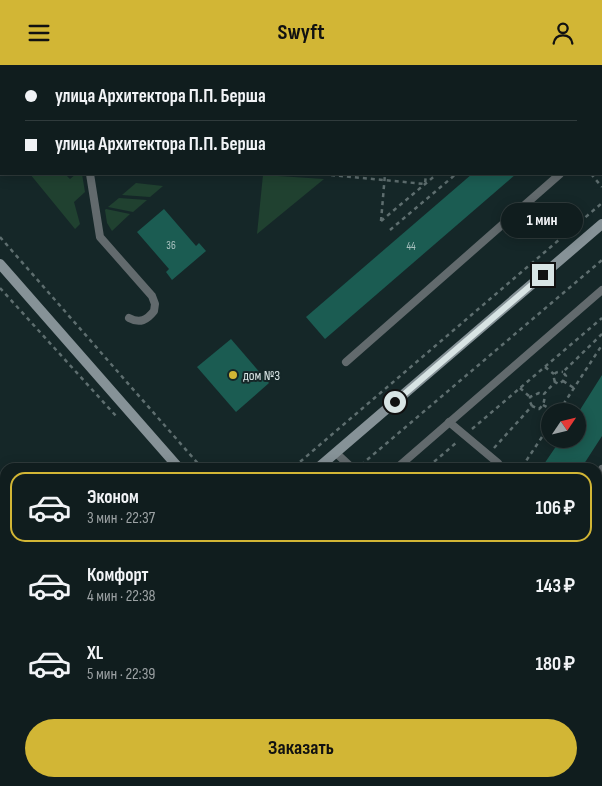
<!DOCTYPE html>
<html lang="ru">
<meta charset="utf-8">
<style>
body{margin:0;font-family:"Sofia Sans Condensed",sans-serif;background:#192627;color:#f1f3f6;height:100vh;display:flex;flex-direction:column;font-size:19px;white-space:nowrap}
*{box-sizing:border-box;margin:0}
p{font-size:16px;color:#9ca2a4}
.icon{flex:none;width:28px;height:28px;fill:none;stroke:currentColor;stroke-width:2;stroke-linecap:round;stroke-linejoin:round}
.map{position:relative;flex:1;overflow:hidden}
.details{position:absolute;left:0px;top:398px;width:602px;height:324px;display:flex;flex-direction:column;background:#101d1e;border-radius:15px 15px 0 0;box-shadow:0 2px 12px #0003,0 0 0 1px #303b3c}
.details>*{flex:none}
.guide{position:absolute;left:0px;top:0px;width:602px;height:110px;box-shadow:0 2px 12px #0003,0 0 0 1px #303b3c;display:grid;align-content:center;height:110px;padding:0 25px;background:#101d1e}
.needle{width:32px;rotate:55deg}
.controls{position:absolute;left:541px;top:338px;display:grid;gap:10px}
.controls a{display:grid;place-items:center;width:45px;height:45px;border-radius:50%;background:#101d1e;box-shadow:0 2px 12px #0003,0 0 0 1px #303b3c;font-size:25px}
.end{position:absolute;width:22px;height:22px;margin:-11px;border:6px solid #d8e4e4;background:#111;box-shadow:0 0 0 2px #111}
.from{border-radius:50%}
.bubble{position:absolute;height:35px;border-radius:18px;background:#101d1e;box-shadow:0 2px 12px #0003,0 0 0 1px #303b3c;font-size:16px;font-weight:700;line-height:35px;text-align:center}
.guide b{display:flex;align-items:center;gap:18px;height:48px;font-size:19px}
.guide b+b{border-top:1px solid #303b3c}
.guide i{width:12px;height:12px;background:#f1f3f6}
ul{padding:9px 0 0;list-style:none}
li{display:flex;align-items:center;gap:15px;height:70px;margin:0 10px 8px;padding:0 15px;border:2px solid transparent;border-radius:15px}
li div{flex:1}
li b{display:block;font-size:19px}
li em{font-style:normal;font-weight:700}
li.active{border-color:#d2b635}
li>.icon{width:45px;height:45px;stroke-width:1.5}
.primary-button{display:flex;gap:10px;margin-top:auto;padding:10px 25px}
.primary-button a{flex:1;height:58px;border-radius:30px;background:#d2b635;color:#111;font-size:20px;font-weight:700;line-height:58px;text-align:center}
header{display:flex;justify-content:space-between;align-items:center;height:65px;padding:0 25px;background:#d2b635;color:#111;font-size:22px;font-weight:700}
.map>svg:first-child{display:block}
.green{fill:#204130}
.building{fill:#1b5c52}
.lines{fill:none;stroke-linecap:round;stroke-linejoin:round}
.path{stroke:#5e6e6f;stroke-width:2.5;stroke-dasharray:4 4;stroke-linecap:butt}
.lane{stroke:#626a6d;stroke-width:8}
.street{stroke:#626a6d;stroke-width:10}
.secondary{stroke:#869297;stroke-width:10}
.route{stroke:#d8e4e4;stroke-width:6}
.poi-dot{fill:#d2b635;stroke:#152728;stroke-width:2}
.labels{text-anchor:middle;stroke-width:4;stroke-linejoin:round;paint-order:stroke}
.number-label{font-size:11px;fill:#a9c2c0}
.poi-label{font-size:14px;fill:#d8e4e4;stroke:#152728;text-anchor:start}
</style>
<header><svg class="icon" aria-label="menu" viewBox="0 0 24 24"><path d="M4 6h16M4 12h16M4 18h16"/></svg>Swyft<svg class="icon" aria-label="person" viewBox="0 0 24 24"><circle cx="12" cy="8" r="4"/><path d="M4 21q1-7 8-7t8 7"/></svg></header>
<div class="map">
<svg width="602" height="721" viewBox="0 0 602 721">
<rect width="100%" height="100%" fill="#152728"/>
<g class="green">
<polygon points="30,109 65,109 70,114 76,109 82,109 85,127 74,137 80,159 75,164"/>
<polygon points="263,110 324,114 257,169"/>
<polygon points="136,118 163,121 150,132 122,130"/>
<polygon points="119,133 147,135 133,147 108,142"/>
<polygon points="106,144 130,149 112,166 107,158 105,145"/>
<polygon points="598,609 602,615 602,697 598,692"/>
</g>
<g class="building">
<polygon points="472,109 516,109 325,274 306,252"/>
<polygon points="164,144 196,181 199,178 206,186 172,215 166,207 169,204 137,167"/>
<polygon points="231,274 269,318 236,347 197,302"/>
<polygon points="602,310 602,371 582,402 542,402 561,374 578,374 578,348"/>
</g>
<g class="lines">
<g class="path">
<polyline points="467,0 468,1"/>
<polyline points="456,1 457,0"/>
<polyline points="512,1 512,0"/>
<polyline points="547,1 547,0"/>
<polyline points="562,1 563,0"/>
<polyline points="581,1 583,0"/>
<polyline points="0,16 1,17"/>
<polyline points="0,42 1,41"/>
<polyline points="601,54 602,53"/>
<polyline points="591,109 602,122"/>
<polyline points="331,110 425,119 426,109"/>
<polyline points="381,156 437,109"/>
<polyline points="381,156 385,109"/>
<polyline points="390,165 456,109"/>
<polyline points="0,172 201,402"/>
<polyline points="0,223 116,351"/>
<polyline points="545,302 554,309"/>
<polyline points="563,316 574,323"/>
<path d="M555,317C552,309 555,306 563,307"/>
<polyline points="520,323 530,332"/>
<polyline points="543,340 554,346"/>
<polyline points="532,341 530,337 530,332 539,328 544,329"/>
<polyline points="559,346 602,280"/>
<polyline points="472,364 602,253"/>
<path d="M494,383L532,341L539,344C544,339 545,336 544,329L555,317L559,319L563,316L566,311L563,307L602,269"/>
<polyline points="361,400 602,195"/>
<polyline points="294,402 602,138"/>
<polyline points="428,402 457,377"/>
<polyline points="522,402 550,360"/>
<polyline points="598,453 602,448"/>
<polyline points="598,486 602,478"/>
<polyline points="598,638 602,643"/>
<polyline points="598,657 602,660"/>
<polyline points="602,667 600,670 602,676"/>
<polyline points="405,716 414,721"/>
<polyline points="482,716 484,721"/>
<polyline points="188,721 193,716"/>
<polyline points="261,721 270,716"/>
<polyline points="293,721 298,716"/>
<polyline points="376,721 381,716"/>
<polyline points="424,721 427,716"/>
<polyline points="469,721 473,716"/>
<polyline points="562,721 568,716"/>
</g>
<g class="lane">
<polyline points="98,0 101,1"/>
<polyline points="69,1 71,0"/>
<polyline points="433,1 436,0"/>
<polyline points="0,62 1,61"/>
<polyline points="601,72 602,72"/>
<path d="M90,109L100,172L152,231L155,239L154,246C147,255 140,259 129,253"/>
<polyline points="346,297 560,109"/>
<polyline points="449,357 498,398 495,402"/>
<polyline points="336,388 351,402"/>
<polyline points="398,402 602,225"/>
<polyline points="598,411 602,404"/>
<polyline points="598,514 602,513"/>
<polyline points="598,592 602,596"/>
<polyline points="0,621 5,616"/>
<polyline points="598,707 602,713"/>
<polyline points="97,716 101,721"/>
</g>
<g class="street">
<polyline points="0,546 5,545"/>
<polyline points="0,674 5,680"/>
<polyline points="36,716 40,721"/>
</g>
<g class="secondary">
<polyline points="0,199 178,402"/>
<polyline points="319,402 602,159"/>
</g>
</g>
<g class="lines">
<polyline class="route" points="395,337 543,210"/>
</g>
<circle class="poi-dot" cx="233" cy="310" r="5"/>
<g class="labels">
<g class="number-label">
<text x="171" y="184">36</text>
<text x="411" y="185">44</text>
</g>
<g class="poi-label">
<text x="243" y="315">дом №3</text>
</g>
</g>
</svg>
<div class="controls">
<a><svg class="needle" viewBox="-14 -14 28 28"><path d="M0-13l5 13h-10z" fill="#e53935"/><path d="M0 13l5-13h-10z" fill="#9ca2a4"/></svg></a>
</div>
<i class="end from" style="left:395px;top:337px"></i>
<i class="end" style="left:543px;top:210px"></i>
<div class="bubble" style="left:501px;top:138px;width:82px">1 мин</div>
<div class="guide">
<b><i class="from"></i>улица Архитектора П.П. Берша</b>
<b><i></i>улица Архитектора П.П. Берша</b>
</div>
<section class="details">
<ul>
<li class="active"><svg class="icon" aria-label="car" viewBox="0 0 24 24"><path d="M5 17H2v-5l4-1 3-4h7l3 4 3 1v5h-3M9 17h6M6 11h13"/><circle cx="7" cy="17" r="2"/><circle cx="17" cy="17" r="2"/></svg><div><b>Эконом</b><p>3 мин · 22:37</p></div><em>106 ₽</em></li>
<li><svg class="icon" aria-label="car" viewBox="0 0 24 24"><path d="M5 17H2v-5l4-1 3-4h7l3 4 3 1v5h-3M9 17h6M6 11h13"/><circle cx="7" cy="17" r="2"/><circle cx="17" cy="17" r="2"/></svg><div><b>Комфорт</b><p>4 мин · 22:38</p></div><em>143 ₽</em></li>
<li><svg class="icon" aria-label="car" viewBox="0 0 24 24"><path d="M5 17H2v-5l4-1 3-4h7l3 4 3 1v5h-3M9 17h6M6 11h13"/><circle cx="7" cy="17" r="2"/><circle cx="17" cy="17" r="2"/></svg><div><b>XL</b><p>5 мин · 22:39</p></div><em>180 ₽</em></li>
</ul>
<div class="primary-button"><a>Заказать</a></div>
</section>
</div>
